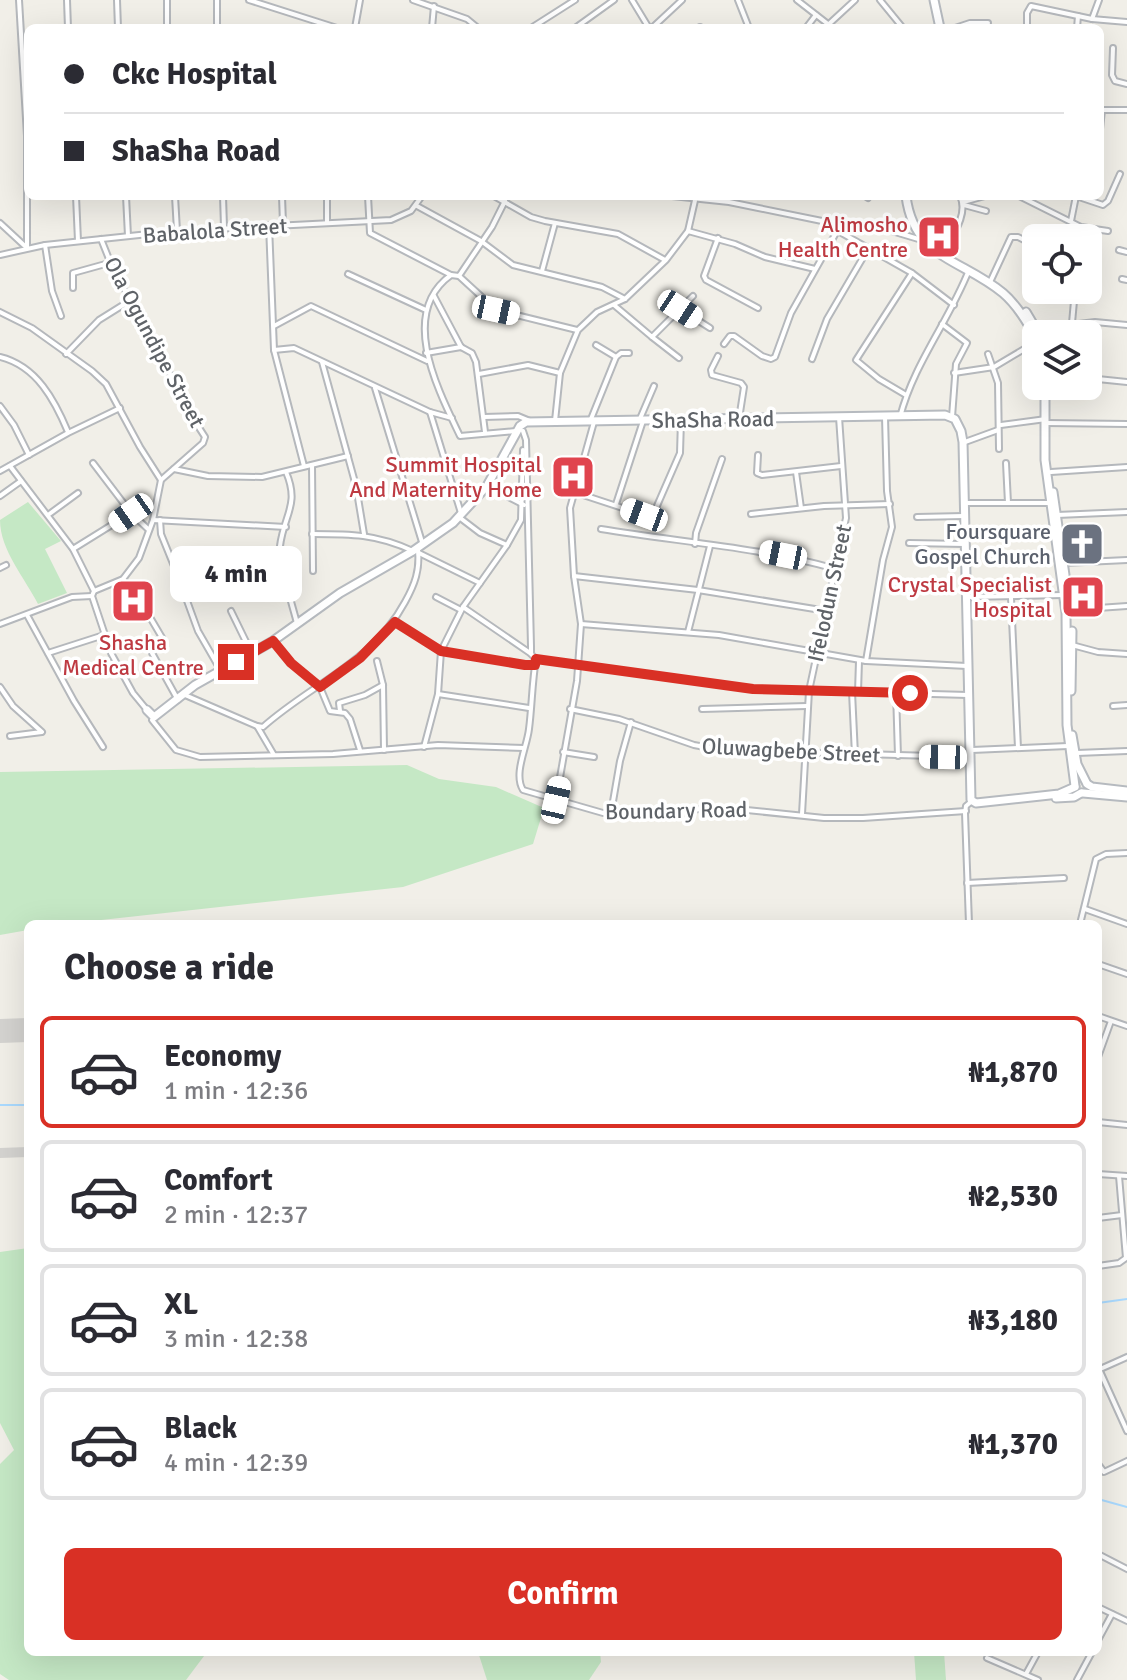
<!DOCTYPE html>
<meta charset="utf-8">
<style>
body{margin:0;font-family:Signika,sans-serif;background:#f7f7f7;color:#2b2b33;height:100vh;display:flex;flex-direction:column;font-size:30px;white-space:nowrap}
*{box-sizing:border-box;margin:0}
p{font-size:26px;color:#7c7c81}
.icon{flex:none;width:44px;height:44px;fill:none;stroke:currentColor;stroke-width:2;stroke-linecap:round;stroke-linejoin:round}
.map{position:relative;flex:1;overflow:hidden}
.details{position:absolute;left:24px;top:920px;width:1078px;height:736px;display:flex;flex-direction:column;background:#fff;border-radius:12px;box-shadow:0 8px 32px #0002}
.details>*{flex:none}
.banner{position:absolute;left:24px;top:24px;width:1080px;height:176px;border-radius:12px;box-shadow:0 8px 32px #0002;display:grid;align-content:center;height:176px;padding:0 40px;background:#fff}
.controls{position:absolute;left:1022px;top:224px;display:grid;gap:16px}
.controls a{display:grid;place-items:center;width:80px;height:80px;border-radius:12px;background:#fff;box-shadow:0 8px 32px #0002;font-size:40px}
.end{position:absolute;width:36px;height:36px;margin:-18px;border:10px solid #d93025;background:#fff;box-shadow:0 0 0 4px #fff}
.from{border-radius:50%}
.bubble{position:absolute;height:56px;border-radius:12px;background:#fff;box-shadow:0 8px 32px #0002;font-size:26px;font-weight:700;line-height:56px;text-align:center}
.car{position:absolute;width:24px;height:48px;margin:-24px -12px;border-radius:10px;box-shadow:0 0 6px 2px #0007;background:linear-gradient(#fff 24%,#345 0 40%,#fff 0 76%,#345 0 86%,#fff 0)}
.banner b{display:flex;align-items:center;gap:28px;height:76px;font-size:30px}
.banner b+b{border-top:2px solid #e1e1e2}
.banner i{width:20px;height:20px;background:#2b2b33}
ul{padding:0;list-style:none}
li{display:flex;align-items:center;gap:24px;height:112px;margin:0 16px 12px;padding:0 24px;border:4px solid #e1e1e2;border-radius:12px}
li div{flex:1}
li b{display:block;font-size:30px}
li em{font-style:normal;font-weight:700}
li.selected{border-color:#d93025}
li>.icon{width:72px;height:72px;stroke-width:1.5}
h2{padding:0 40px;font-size:36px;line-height:96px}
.primary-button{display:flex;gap:16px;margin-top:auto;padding:16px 40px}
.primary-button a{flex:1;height:92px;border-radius:12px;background:#d93025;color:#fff;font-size:32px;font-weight:700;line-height:92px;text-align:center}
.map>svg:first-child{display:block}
.green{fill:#c5e8c5}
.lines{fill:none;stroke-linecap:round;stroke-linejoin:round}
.stream{stroke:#aadaff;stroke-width:2}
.taxiway{stroke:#d4d3d0;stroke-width:10}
.runway{stroke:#d4d3d0;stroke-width:24}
.street-casing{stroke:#b5b8bc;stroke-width:8}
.secondary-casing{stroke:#b6babf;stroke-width:11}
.street{stroke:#fff;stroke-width:4}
.secondary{stroke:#fff;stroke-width:7}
.route{stroke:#d93025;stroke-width:10}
.labels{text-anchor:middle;stroke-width:7;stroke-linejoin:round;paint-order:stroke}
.health-label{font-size:22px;fill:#be3a42;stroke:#fff;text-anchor:end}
.street-label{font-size:22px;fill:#5f6368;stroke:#fff}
.worship-label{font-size:22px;fill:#5b616d;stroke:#fff;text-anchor:end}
</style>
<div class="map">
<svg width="1127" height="1680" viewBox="0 0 1127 1680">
<rect width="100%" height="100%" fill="#f1efe8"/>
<g class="green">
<path d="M28,502L61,541L45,549L67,593L38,604C25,578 0,550 0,520Z"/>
<polygon points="407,765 439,779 496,787 544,808 533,844 403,887 65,924 28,924 28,930 0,935 0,772"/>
<polygon points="28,1248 28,1652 207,1652 186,1680 9,1680 0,1674 0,1464 14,1450 0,1423 0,1252"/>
<polygon points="478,1652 600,1652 601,1662 589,1680 487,1680"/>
<polygon points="914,1652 944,1652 946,1680 916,1680"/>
</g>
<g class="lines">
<g class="stream">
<polyline points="0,1105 28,1105"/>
<polyline points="1098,1303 1127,1299"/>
<polyline points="1098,1499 1127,1507"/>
</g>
<polyline class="taxiway" points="0,1153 28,1152"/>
<polyline class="runway" points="0,1031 28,1030"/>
<g class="street-casing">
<g id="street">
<polyline points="19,0 27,136 27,248"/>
<polyline points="67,0 68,28"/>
<polyline points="117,0 118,28"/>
<polyline points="167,0 167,28"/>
<polyline points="249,0 337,28"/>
<polyline points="413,0 467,19 478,28"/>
<polyline points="632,0 649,28"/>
<polyline points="738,0 749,28"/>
<polyline points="797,0 833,28"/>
<polyline points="880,0 903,28"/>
<polyline points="1092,19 1099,0"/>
<polyline points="829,24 855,0"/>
<polyline points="700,27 700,28"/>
<polyline points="217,28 217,0"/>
<polyline points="355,28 360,0"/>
<polyline points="432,28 434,6"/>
<polyline points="531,28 575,0"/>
<polyline points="575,28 614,0"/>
<polyline points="652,28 682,0"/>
<polyline points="806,28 816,15"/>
<polyline points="955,28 970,23 988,23"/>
<polyline points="1027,28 1027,13 1031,6 1092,19 1127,22"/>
<polyline points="1077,28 1078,16"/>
<polyline points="1113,48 1112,75 1115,81 1127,84"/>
<polyline points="1100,110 1127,110"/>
<polyline points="1100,129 1102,110"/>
<polyline points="76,196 78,241"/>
<polyline points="126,196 128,236"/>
<polyline points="175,196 177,231"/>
<polyline points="223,196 224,227"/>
<polyline points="282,196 283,224"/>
<polyline points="327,196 327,223"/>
<polyline points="368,196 370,233 451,275"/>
<polyline points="494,196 531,217 545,221 618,234 665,260"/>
<polyline points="672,196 729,202 822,221 875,226 925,241"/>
<polyline points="865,196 868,198"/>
<polyline points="1019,196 1081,227 1108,231"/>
<polyline points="1076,196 1103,205 1108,201 1120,174"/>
<path d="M505,201L492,227L459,276L451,275C398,313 438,390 460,436L516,431"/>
<polyline points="963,202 985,196"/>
<polyline points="964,205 986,211"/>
<polyline points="417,206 481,241 513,265 602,287 625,299"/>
<polyline points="1071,221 1076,196"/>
<polyline points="0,223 27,248"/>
<polyline points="269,225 274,350 304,466"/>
<polyline points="688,231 735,244 765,257 815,269"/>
<polyline points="838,231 912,273 954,305"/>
<polyline points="718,238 704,276 706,280 758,308"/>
<polyline points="45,245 52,291 61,316"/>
<polyline points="1119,250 1127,252"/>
<path d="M943,253C952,236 969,214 960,196"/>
<polyline points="0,255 45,245 177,231 391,220 411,211 422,196"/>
<polyline points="542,271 555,223"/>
<polyline points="348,274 426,310"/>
<polyline points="459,276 496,310 577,330"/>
<polyline points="1122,279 1127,280"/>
<polyline points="991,280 1011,237 1018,237 1036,246"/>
<polyline points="73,288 73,273 109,263"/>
<polyline points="434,296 461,347"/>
<polyline points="614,305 652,337 693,296"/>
<polyline points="680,309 710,328"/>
<polyline points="0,312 32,328 92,371 106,384 140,447 161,480"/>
<polyline points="1072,323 1075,290"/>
<polyline points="942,324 967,343 956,364 952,417"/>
<polyline points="274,326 311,306 427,361"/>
<polyline points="1038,329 1095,322 1127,325"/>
<polyline points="652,337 679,358"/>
<polyline points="724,344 730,336 734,336 762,356 771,359 775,357 791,313 841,224"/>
<polyline points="596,345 616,357"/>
<polyline points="461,347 472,353 476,362 485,432"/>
<polyline points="274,350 294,348 430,412 452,418"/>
<polyline points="426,353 461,347"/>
<polyline points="66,354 99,320 131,300"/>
<polyline points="988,354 998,383 999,449"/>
<polyline points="718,356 711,370 712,375 741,383 744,387 739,419"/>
<path d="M0,357C37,366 55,401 68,432"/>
<polyline points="812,359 827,319 868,249"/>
<polyline points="322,362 356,486 364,534"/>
<polyline points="954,373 994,367 1036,342"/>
<polyline points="479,374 528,365 560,373"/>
<polyline points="1088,378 1127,382"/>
<polyline points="375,388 422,542"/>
<polyline points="906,395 879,379 856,360 912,273"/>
<polyline points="0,406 14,425 29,455"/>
<polyline points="430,412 461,513"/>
<polyline points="484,417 518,416 530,421"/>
<path d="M900,417C914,363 949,321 969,270"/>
<polyline points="591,419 616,357 621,353 629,353"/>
<polyline points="555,421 560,373 578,330 597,312 625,299 666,260 688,231 696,196"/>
<polyline points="639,421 654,386"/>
<polyline points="1046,423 1127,424"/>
<polyline points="1001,425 1046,419"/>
<polyline points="523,431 526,440 531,646 531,654 536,659 753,689 968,695"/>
<polyline points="965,442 998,430"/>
<polyline points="758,455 757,473 762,475 841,466"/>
<polyline points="93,463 131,513 149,530"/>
<polyline points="1006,463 1008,503"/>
<polyline points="312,465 313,571"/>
<polyline points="10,466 73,549 94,591 92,596 111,653 133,693 147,710"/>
<polyline points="174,469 208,476 262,477 348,456"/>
<polyline points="0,471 68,433 120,408"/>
<polyline points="796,472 801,508"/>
<polyline points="1051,472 1127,467"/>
<polyline points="487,486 524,505"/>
<polyline points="574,492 644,515 653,515 680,453 681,420"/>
<polyline points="0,496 21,481"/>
<polyline points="966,503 1049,503"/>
<polyline points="616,504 643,421"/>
<polyline points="751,514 824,506 890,504"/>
<polyline points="48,515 78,493"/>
<polyline points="1057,515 1127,512"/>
<polyline points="459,517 480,533 507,545"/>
<polyline points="917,517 964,516"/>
<polyline points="153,520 286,527"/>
<polyline points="160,520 161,534 178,576"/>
<path d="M601,529C679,542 759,547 836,569"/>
<path d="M312,534C350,534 377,534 413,551"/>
<polyline points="909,543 965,544"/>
<polyline points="695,544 696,533 722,459"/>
<polyline points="73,549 131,513"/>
<polyline points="419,553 480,583"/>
<polyline points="1064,563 1127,560"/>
<polyline points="0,568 6,565"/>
<polyline points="574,576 698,590 827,611"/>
<polyline points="123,579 144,607 164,641 153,649 152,653 178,700"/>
<polyline points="285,580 297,623"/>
<polyline points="94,591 123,579 139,558 153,520 161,480 203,443 205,437 185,406 142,314 117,279 101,239"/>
<polyline points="436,597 461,610"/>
<polyline points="967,597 1063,595"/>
<polyline points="1011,598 1018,748"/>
<polyline points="463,607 530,653"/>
<polyline points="1069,610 1127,606"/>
<polyline points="231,611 251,652"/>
<polyline points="27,615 74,701 103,747"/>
<polyline points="395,622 441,651 525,665 535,665"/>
<polyline points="0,624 72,597 92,596"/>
<polyline points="581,624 719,635 866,661 967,666"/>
<polyline points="688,632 710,546"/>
<polyline points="273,641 291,663 320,687 330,711 345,713 350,719 360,750"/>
<polyline points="1072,645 1098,652 1127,654"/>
<polyline points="48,653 104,635"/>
<path d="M536,659C532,682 532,706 529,729C527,747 513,774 523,790L603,813L727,808L824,818H863L966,811"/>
<polyline points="377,661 383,685 384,750"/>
<polyline points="866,661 883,560 892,527 887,491 885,417"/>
<path d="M221,671L198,631L178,576L183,572C208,573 260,582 281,571C281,563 279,554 280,546C284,514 300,505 286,472"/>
<polyline points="0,687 13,706 42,732 10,736"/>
<polyline points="852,692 855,755"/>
<polyline points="858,692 859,661"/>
<polyline points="896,692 898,756"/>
<polyline points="438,694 529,708"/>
<polyline points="185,695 257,726 274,755"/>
<polyline points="1113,706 1127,705"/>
<polyline points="570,709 619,719 694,745 721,750 970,757"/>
<polyline points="702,709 807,706"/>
<polyline points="340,711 339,703 365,695 383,685"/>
<polyline points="154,717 152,720 176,750 200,757 333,754 438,745 524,748"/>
<path d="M257,726L263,727C311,684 373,662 405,602C415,584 420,570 418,550"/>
<polyline points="424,747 438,694 441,651 463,607 507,545 521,520 523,450"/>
<polyline points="972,750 1068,746"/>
<polyline points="563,752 594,757"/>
<polyline points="1077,753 1127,751"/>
<polyline points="556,800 577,681 581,624 574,576 570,508 594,422"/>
<polyline points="611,813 620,761 631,722"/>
<polyline points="802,814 809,691 846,518 839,417"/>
<polyline points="967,883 1064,878"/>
<polyline points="1085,909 1127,924"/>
<polyline points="969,924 965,813 966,806 972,801"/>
<polyline points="1045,924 1052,924"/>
<polyline points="1080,924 1096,859 1106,854 1127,853"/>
<polyline points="1098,964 1127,974"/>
<polyline points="1098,1016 1127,1026"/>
<polyline points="1098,1057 1111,1021"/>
<polyline points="1098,1122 1127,1125"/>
<polyline points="1098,1174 1127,1176"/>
<polyline points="1098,1218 1122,1215"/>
<polyline points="1098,1266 1119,1263 1126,1258 1119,1176"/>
<polyline points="1099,1369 1127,1431"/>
<polyline points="1098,1370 1127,1357"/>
<polyline points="1098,1464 1104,1472 1127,1461"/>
<polyline points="1098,1554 1127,1569"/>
<polyline points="1098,1607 1127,1621"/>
<polyline points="1098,1640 1112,1614"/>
<polyline points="987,1658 1038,1680"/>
<polyline points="1026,1674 1038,1652"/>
<polyline points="1077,1680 1092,1652"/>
</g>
</g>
<g class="secondary-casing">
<g id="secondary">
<polyline points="934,0 940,28"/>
<path d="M906,196C914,259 962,259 1003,293C1017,305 1027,322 1036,338"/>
<polyline points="1026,312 1039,334"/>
<polyline points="1045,386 1045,460 1066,613 1067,725 1075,786"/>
<polyline points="1053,492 1065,575"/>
<polyline points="1071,691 1072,631"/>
<polyline points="147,710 154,717 195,685 273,641 340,593 413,551 453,523 487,486 520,426 526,422 945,415 955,419 961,431 963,442 971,800 976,803 1059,794 1075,787"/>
<polyline points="1072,735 1077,764 1086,782"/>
<polyline points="1087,784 1092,787 1127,791"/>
<polyline points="1083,793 1127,797"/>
<polyline points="1056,798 1074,797 1081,793"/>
</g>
</g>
<use href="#street" class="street"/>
<use href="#secondary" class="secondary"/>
</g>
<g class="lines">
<polyline class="route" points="236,662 273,641 291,663 320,687 360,658 395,622 441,651 525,665 535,665 536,659 753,689 910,693"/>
</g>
<defs>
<g id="hospital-square" transform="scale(2.3)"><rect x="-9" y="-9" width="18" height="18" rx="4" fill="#e0444e" stroke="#fff"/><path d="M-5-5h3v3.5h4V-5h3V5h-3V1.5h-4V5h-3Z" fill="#fff"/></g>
<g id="church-square" transform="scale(2.3)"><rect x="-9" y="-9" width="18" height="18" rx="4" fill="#6b7280" stroke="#fff"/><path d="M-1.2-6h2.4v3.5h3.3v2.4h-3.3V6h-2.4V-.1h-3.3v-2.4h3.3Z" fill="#fff"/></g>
</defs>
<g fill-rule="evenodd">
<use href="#hospital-square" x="939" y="237"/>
<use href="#hospital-square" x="573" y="477"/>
<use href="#church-square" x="1082" y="544"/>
<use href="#hospital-square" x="1083" y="597"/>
<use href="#hospital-square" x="133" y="601"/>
</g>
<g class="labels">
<g class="health-label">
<text x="908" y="232">Alimosho<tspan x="908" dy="25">Health Centre</tspan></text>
<text x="542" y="472">Summit Hospital<tspan x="542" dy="25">And Maternity Home</tspan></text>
<text x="1052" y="592">Crystal Specialist<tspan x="1052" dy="25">Hospital</tspan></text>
<text x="133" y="650" text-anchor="middle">Shasha<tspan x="133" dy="25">Medical Centre</tspan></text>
</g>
<g class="street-label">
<text transform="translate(215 230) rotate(-4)" y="8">Babalola Street</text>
<text transform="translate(155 342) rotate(62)" y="8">Ola Ogundipe Street</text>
<text transform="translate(713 419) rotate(-1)" y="8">ShaSha Road</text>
<text transform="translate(829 593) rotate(-78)" y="8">Ifelodun Street</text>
<text transform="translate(791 750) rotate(3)" y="8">Oluwagbebe Street</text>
<text transform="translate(676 810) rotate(-1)" y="8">Boundary Road</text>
</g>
<g class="worship-label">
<text x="1051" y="539">Foursquare<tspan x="1051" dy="25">Gospel Church</tspan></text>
</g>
</g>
</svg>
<div class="controls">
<a><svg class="icon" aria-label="locate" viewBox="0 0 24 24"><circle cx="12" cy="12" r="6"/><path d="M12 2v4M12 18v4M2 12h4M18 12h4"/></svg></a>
<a><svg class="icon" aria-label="layers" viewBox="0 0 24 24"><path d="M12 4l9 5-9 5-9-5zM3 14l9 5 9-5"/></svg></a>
</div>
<i class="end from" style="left:910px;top:693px"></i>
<i class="end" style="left:236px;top:662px"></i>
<div class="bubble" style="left:170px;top:546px;width:132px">4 min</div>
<i class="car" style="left:680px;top:309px;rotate:123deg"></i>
<i class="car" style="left:496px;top:310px;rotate:102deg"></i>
<i class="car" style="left:131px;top:513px;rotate:235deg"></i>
<i class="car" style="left:644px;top:515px;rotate:290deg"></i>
<i class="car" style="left:783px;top:555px;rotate:281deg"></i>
<i class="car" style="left:943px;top:757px;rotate:271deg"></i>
<i class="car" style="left:556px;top:800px;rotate:13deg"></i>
<div class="banner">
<b><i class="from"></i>Ckc Hospital</b>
<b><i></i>ShaSha Road</b>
</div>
<section class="details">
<h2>Choose a ride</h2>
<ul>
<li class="selected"><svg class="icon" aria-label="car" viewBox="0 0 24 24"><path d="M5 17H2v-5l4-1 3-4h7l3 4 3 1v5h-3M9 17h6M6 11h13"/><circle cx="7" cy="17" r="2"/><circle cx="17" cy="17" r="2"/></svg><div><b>Economy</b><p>1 min · 12:36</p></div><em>₦1,870</em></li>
<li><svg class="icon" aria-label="car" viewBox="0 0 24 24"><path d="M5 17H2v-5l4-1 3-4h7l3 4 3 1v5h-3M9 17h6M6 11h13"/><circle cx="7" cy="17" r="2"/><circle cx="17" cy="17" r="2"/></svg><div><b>Comfort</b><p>2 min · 12:37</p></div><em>₦2,530</em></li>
<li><svg class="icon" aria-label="car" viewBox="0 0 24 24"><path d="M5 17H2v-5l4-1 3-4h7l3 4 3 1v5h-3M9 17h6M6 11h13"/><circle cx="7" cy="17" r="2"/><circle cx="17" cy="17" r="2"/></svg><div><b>XL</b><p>3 min · 12:38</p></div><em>₦3,180</em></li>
<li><svg class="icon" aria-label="car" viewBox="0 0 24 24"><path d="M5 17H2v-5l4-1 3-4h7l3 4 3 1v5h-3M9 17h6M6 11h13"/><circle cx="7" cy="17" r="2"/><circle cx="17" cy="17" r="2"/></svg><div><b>Black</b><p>4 min · 12:39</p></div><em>₦1,370</em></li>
</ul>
<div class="primary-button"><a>Confirm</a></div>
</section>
</div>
